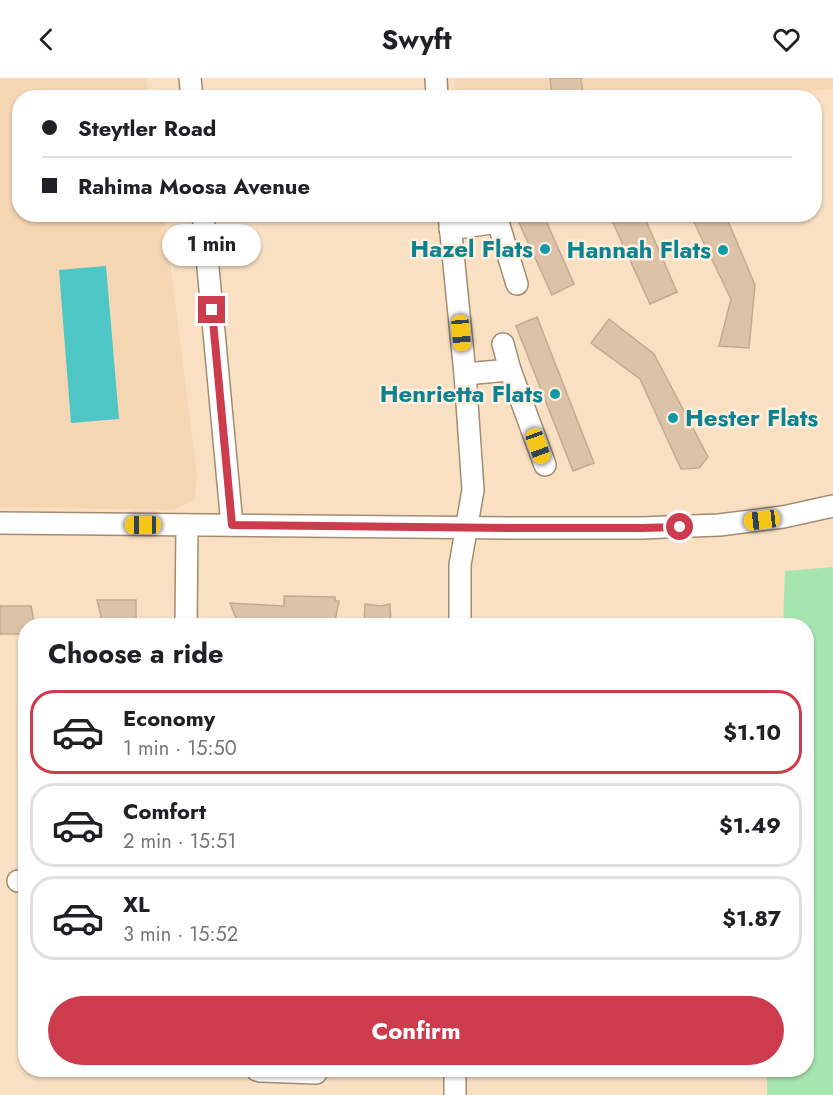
<!DOCTYPE html>
<meta charset="utf-8">
<style>
body{margin:0;font-family:Jost,sans-serif;background:#f6f6f6;color:#202124;height:100vh;display:flex;flex-direction:column;font-size:22px;white-space:nowrap}
*{box-sizing:border-box;margin:0}
p{font-size:20px;color:#757577}
.icon{flex:none;width:33px;height:33px;fill:none;stroke:currentColor;stroke-width:2;stroke-linecap:round;stroke-linejoin:round}
.map{position:relative;flex:1;overflow:hidden}
.panel{position:absolute;left:18px;top:540px;width:796px;height:459px;display:flex;flex-direction:column;background:#fff;border-radius:24px;box-shadow:0 2px 4px #0004}
.panel>*{flex:none}
.hud{position:absolute;left:12px;top:12px;width:810px;height:132px;border-radius:24px;box-shadow:0 2px 4px #0004;display:grid;align-content:center;height:132px;padding:0 30px;background:#fff}
.end{position:absolute;width:27px;height:27px;margin:-14px;border:8px solid #cd3c4d;background:#fff;box-shadow:0 0 0 3px #fff}
.from{border-radius:50%}
.bubble{position:absolute;height:42px;border-radius:21px;background:#fff;box-shadow:0 2px 4px #0004;font-size:20px;font-weight:700;line-height:42px;text-align:center}
.car{position:absolute;width:18px;height:36px;margin:-18px -9px;border-radius:8px;box-shadow:0 0 4px 2px #0007;background:linear-gradient(#f5c518 24%,#345 0 40%,#f5c518 0 76%,#345 0 86%,#f5c518 0)}
.hud b{display:flex;align-items:center;gap:21px;height:57px;font-size:22px}
.hud b+b{border-top:2px solid #e0e0e0}
.hud i{width:15px;height:15px;background:#202124}
ul{padding:0;list-style:none}
li{display:flex;align-items:center;gap:18px;height:84px;margin:0 12px 9px;padding:0 18px;border:3px solid #e0e0e0;border-radius:24px}
li div{flex:1}
li b{display:block;font-size:22px}
li em{font-style:normal;font-weight:700}
li.selected{border-color:#cd3c4d}
li>.icon{width:54px;height:54px;stroke-width:1.5}
h2{padding:0 30px;font-size:27px;line-height:72px}
.action{display:flex;gap:12px;margin-top:auto;padding:12px 30px}
.action a{flex:1;height:69px;border-radius:36px;background:#cd3c4d;color:#fff;font-size:24px;font-weight:700;line-height:69px;text-align:center}
header{display:flex;justify-content:space-between;align-items:center;height:78px;padding:0 30px;background:#fff;font-size:27px;font-weight:700}
.map>svg:first-child{display:block}
.built{fill:#f5d6b3}
.green{fill:#a7e5af}
.water{fill:#4ec6c6}
.building{fill:#dcc2a7;stroke:#c3aa8f;stroke-width:1.5}
.lines{fill:none;stroke-linecap:round;stroke-linejoin:round}
.minor-casing{stroke:#a38b71;stroke-width:24}
.minor{stroke:#fff;stroke-width:21}
.route{stroke:#cd3c4d;stroke-width:8}
.culture-dot{fill:#0f9aa8;stroke:#feefde;stroke-width:2}
.labels{text-anchor:middle;stroke-width:5;stroke-linejoin:round;paint-order:stroke}
.culture-label{font-size:24px;font-weight:bold;fill:#0d838f;stroke:#feefde;text-anchor:end}
</style>
<header><svg class="icon" aria-label="back" viewBox="0 0 24 24"><path d="M15 5l-7 7 7 7"/></svg>Swyft<svg class="icon" aria-label="heart" viewBox="0 0 24 24"><path d="M12 20l-8-8c-3-5 5-10 8-4 3-6 11-1 8 4z"/></svg></header>
<div class="map">
<svg width="833" height="1017" viewBox="0 0 833 1017">
<rect width="100%" height="100%" fill="#f9e0c3"/>
<g class="built">
<polygon points="0,0 146,0 149,19 20,20 20,136 164,137 197,396 195,422 173,432 0,429"/>
<polygon points="454,0 833,0 833,11 726,20 457,20"/>
</g>
<polygon class="green" points="833,489 833,1017 767,1017 767,992 807,992 807,548 783,547 785,493"/>
<polygon class="water" points="106,188 119,341 71,345 59,192"/>
<g class="building">
<polygon points="550,0 581,0 583,15 552,18"/>
<polygon points="515,136 543,136 574,206 552,217"/>
<polygon points="609,136 643,136 677,214 650,226"/>
<polygon points="690,136 725,136 755,207 749,270 719,268 731,221"/>
<polygon points="537,239 594,385 573,393 516,248"/>
<polygon points="609,241 654,276 708,379 699,390 681,391 640,301 591,265"/>
<polygon points="284,518 335,519 335,523 339,523 334,548 234,548 236,540 230,525 284,528"/>
<polygon points="97,522 136,522 136,548 97,548 101,538"/>
<polygon points="365,526 381,528 390,526 391,548 364,548"/>
<polygon points="0,528 31,528 35,548 26,548 26,556 0,556"/>
</g>
<g class="lines">
<g class="minor-casing">
<g id="minor">
<polyline points="190,0 192,20"/>
<polyline points="436,0 437,20"/>
<polyline points="203,136 232,447"/>
<polyline points="449,136 465,296 473,412 460,487 460,548"/>
<polyline points="450,151 498,144 517,206"/>
<polyline points="503,266 510,292"/>
<polyline points="465,296 510,292 545,387"/>
<polyline points="0,445 512,450 641,450 719,447 783,439 833,428"/>
<polyline points="186,548 187,447"/>
<polyline points="18,803 26,803"/>
<polyline points="257,992 261,993 316,995"/>
<polyline points="455,1017 455,992"/>
</g>
</g>
<use href="#minor" class="minor"/>
</g>
<g class="lines">
<polyline class="route" points="212,232 232,447 512,450 641,450 680,449"/>
</g>
<g class="culture-dot">
<circle cx="545" cy="171" r="6"/>
<circle cx="723" cy="172" r="6"/>
<circle cx="555" cy="316" r="6"/>
<circle cx="673" cy="340" r="6"/>
</g>
<g class="labels">
<g class="culture-label">
<text x="533" y="179">Hazel Flats</text>
<text x="711" y="180">Hannah Flats</text>
<text x="543" y="324">Henrietta Flats</text>
<text x="685" y="348" text-anchor="start">Hester Flats</text>
</g>
</g>
</svg>
<i class="end from" style="left:680px;top:449px"></i>
<i class="end" style="left:212px;top:232px"></i>
<div class="bubble" style="left:162px;top:146px;width:99px">1 min</div>
<i class="car" style="left:461px;top:255px;rotate:175deg"></i>
<i class="car" style="left:538px;top:368px;rotate:160deg"></i>
<i class="car" style="left:762px;top:442px;rotate:263deg"></i>
<i class="car" style="left:143px;top:447px;rotate:270deg"></i>
<div class="hud">
<b><i class="from"></i>Steytler Road</b>
<b><i></i>Rahima Moosa Avenue</b>
</div>
<section class="panel">
<h2>Choose a ride</h2>
<ul>
<li class="selected"><svg class="icon" aria-label="car" viewBox="0 0 24 24"><path d="M5 17H2v-5l4-1 3-4h7l3 4 3 1v5h-3M9 17h6M6 11h13"/><circle cx="7" cy="17" r="2"/><circle cx="17" cy="17" r="2"/></svg><div><b>Economy</b><p>1 min · 15:50</p></div><em>$1.10</em></li>
<li><svg class="icon" aria-label="car" viewBox="0 0 24 24"><path d="M5 17H2v-5l4-1 3-4h7l3 4 3 1v5h-3M9 17h6M6 11h13"/><circle cx="7" cy="17" r="2"/><circle cx="17" cy="17" r="2"/></svg><div><b>Comfort</b><p>2 min · 15:51</p></div><em>$1.49</em></li>
<li><svg class="icon" aria-label="car" viewBox="0 0 24 24"><path d="M5 17H2v-5l4-1 3-4h7l3 4 3 1v5h-3M9 17h6M6 11h13"/><circle cx="7" cy="17" r="2"/><circle cx="17" cy="17" r="2"/></svg><div><b>XL</b><p>3 min · 15:52</p></div><em>$1.87</em></li>
</ul>
<div class="action"><a>Confirm</a></div>
</section>
</div>
